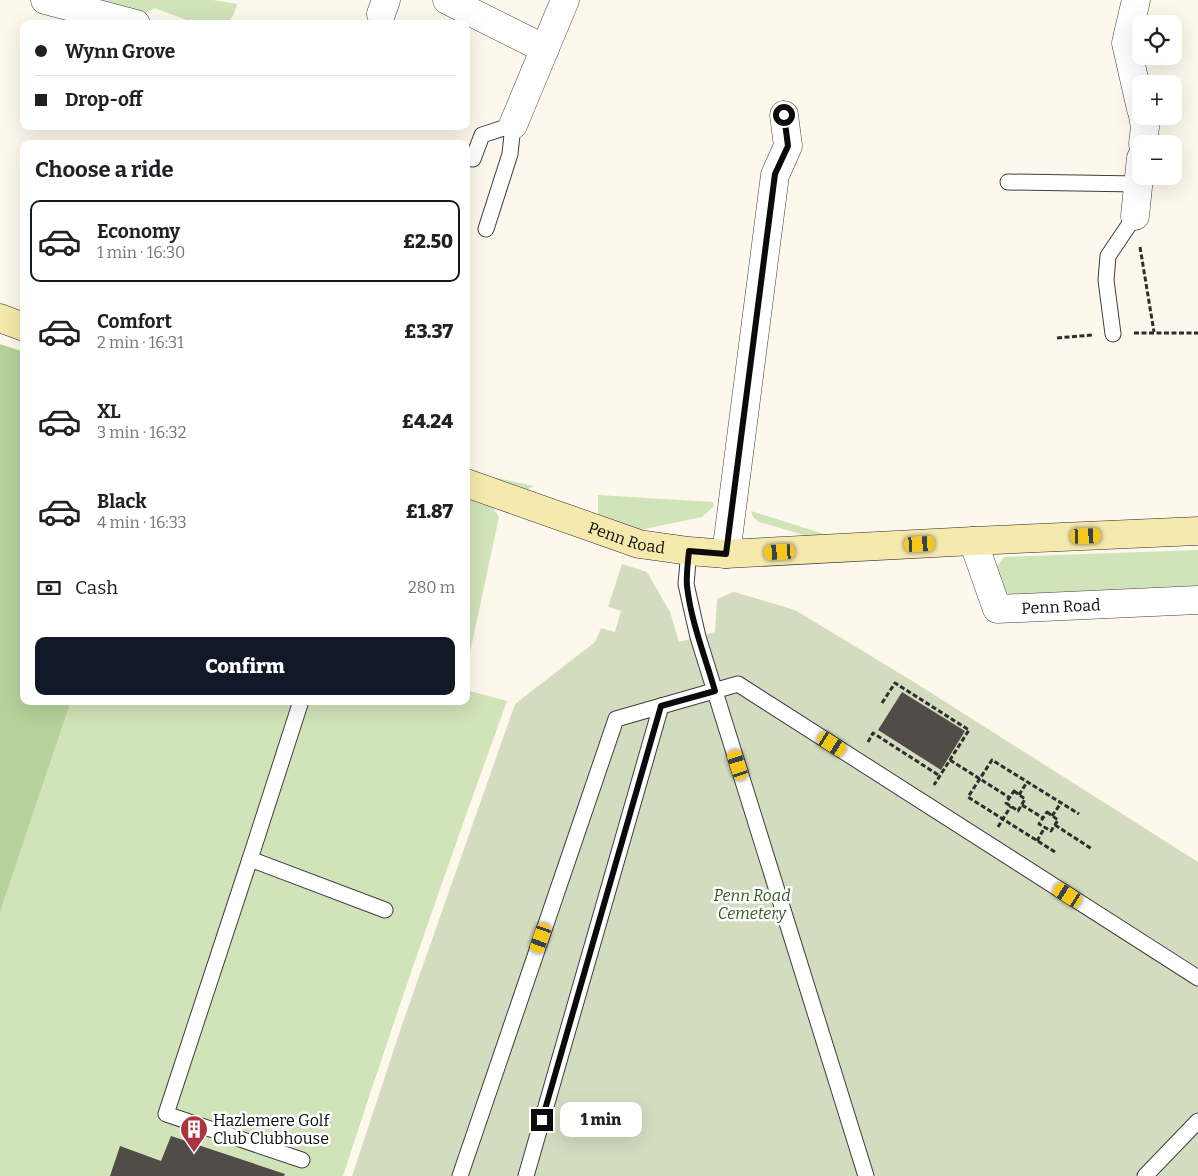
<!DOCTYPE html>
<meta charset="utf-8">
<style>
body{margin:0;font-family:Bitter,serif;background:#f6f6f6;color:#202124;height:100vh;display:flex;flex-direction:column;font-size:19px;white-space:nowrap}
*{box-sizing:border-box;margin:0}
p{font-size:16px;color:#757577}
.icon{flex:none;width:28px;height:28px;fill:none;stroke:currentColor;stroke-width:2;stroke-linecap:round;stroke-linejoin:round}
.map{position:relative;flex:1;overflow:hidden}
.side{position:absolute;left:20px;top:140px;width:450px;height:565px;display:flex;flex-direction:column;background:#fff;border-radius:10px;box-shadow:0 5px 20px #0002}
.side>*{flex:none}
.hud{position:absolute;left:20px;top:20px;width:450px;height:110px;border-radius:10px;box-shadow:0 5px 20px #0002;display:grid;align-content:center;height:110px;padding:0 15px;background:#fff}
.tools{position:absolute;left:1132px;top:15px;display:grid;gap:10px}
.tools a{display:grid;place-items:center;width:50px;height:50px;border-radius:10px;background:#fff;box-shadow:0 5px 20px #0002;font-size:25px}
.end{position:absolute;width:22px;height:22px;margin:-11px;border:6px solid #0b0b0b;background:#fff;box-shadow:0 0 0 2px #fff}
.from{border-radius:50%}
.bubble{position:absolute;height:35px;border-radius:10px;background:#fff;box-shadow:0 5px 20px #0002;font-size:16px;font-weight:800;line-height:35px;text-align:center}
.car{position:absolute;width:15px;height:30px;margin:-15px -8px;border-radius:6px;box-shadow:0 0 4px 1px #0007;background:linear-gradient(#f5c518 24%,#345 0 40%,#f5c518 0 76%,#345 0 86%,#f5c518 0)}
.hud b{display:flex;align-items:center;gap:18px;height:48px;font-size:19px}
.hud b+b{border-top:1px solid #e0e0e0}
.hud i{width:12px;height:12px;background:#202124}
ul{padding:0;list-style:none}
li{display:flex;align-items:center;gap:15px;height:82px;margin:0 10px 8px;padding:0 5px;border:2px solid transparent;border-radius:10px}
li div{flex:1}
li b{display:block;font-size:19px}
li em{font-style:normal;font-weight:800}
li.selected{border-color:#111827}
li>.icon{width:45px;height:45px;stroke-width:1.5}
h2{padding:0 15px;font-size:22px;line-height:60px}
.pay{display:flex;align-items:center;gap:12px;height:55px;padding:0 15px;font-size:19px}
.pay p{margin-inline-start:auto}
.action{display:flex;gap:10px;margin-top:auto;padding:10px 15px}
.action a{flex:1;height:58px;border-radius:10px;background:#111827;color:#fff;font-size:20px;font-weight:800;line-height:58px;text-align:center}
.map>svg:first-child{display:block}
.green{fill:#d1e3b9}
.forest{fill:#b6d29a}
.cemetery{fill:#d4dcc0}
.building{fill:#524c49}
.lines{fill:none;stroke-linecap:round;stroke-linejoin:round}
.service-casing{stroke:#3e3e3e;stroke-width:17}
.minor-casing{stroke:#3e3e3e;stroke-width:29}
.secondary-casing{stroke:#2d2d2d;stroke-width:29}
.path{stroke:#2d2d2d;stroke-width:3;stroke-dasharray:5 2.5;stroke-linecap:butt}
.service{stroke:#fff;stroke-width:15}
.minor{stroke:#fff;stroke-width:28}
.secondary{stroke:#f6e9ad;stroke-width:28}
.route{stroke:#0b0b0b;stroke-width:6}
.labels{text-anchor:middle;stroke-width:5;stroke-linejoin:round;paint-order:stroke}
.street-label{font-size:16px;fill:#0b0b0b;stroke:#fff}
.park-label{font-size:16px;font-style:italic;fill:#325b23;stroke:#fff}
.poi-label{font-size:16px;fill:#0b0b0b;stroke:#fff;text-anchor:start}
</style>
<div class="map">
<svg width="1198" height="1176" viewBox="0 0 1198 1176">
<rect width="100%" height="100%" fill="#fdf8eb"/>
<g class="green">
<polygon points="75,0 213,0 237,4 234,14 227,24 198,24 154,8 146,14 136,14"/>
<polygon points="488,476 534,486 522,493"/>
<polygon points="598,495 713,502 714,506 702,517 635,531 602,519 598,514"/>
<polygon points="466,499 493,508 499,517 466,671"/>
<polygon points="751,511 834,537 821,540 759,522 753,517"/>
<polygon points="1198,550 1198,594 1001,596 992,573 1004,557"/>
<path d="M466,690L507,701C450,858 395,1016 343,1176H0V912L71,701H466Z"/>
</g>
<polygon class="forest" points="0,344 24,352 24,701 71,701 0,912"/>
<polygon class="cemetery" points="622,564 647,572 670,612 679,642 715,632 717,599 734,592 795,610 914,682 1198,862 1198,1176 352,1176 403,1022 515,704 595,642 601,628 615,632 621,611 608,607"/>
<g class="building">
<polygon points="902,692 965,731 941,770 878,730"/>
<polygon points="171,1136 285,1174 284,1176 110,1176 120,1146 161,1161"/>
</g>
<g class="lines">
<g class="service-casing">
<g id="service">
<polyline points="473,159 482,135 513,125 510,154 486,229"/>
<polyline points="1008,182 1138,184"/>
<polyline points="1113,334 1106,280 1108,256 1135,216"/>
<polyline points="689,551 686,584 698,637 866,1176"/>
<polyline points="250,859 301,701"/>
<polyline points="302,1160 166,1114 250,859 385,910"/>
<polyline points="460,1176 616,719 738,684 1198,978"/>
<polyline points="526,1176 661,706"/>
<polyline points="1145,1176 1198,1121"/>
</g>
</g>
<g class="minor-casing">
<g id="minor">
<polyline points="45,0 136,24"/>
<polyline points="447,0 545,49"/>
<polyline points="1136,0 1126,43 1141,109"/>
<polyline points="381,14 386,0"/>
<polyline points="1143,116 1145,127 1143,144"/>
<polyline points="513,125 565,0"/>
<polyline points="1135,216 1141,158"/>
<path id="s1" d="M973,541L997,609L1198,600"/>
<polyline points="726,554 775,175 788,146 784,115"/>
</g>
</g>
<g class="secondary-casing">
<g id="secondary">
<polyline points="0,318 24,327"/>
<path id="s2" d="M466,483L639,544L689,551L726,554L973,541L1198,531"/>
</g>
</g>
<g class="path">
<polyline points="1140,247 1154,332"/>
<polyline points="1134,333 1198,333"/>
<polyline points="1057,338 1092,335"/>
<polyline points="882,703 895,683 969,730 934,785"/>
<polyline points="868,742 873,733 940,776"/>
<polyline points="950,760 1010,798"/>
<polygon points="1014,791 1025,799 1018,811 1006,803"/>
<polyline points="1019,795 1027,782"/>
<polyline points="1022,805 1043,818"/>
<polygon points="1047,812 1058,820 1051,831 1039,824"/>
<polyline points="1052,816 1061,803"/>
<polyline points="1055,825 1092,849"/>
<polyline points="998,827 1011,806"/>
<polyline points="1037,841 1045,827"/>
<polyline points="1055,852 968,797 992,760 1079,814"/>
</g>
<use href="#service" class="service"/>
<use href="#minor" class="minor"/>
<use href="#secondary" class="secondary"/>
</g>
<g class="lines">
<path class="route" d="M542,1120L661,706L715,691C705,656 691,622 687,586C686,575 688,562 689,551L726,554L775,174L788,146L784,115"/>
</g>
<defs>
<g id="building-pin" transform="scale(1.4375)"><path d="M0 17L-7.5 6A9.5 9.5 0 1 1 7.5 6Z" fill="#ab3440" stroke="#fff"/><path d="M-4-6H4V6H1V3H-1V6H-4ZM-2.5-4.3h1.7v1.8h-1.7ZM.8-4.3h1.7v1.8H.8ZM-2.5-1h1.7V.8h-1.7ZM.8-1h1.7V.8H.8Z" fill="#fff"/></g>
</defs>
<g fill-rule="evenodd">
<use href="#building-pin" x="194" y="1129"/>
</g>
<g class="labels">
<g class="street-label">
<text dy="6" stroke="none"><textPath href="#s2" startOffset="170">Penn Road</textPath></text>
<text dy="6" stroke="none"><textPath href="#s1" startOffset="136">Penn Road</textPath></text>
</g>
<g class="park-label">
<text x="752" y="901">Penn Road<tspan x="752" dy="18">Cemetery</tspan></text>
</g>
<g class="poi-label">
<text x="213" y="1126">Hazlemere Golf<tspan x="213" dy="18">Club Clubhouse</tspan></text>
</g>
</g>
</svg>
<div class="tools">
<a><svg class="icon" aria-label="locate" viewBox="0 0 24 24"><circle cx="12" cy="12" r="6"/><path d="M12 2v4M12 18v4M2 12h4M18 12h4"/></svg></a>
<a>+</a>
<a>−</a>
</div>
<i class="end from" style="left:784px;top:115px"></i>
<i class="end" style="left:542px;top:1120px"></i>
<div class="bubble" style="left:560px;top:1102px;width:82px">1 min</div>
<i class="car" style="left:1086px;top:536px;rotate:88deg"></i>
<i class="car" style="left:920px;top:544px;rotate:87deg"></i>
<i class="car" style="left:780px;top:552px;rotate:267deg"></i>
<i class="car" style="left:832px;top:744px;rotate:123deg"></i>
<i class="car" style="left:738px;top:765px;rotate:342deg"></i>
<i class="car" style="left:1068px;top:895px;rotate:303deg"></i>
<i class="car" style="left:541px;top:938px;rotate:199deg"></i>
<div class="hud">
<b><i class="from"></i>Wynn Grove</b>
<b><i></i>Drop-off</b>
</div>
<section class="side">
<h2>Choose a ride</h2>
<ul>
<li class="selected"><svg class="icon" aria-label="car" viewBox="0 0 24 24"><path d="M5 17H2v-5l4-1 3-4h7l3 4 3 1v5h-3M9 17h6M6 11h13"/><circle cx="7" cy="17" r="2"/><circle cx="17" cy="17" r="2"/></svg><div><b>Economy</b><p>1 min · 16:30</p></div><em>£2.50</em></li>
<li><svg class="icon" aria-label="car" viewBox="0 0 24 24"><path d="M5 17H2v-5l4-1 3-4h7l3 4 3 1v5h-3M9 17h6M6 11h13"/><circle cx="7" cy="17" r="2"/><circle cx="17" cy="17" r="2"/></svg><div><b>Comfort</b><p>2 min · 16:31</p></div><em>£3.37</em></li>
<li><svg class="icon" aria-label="car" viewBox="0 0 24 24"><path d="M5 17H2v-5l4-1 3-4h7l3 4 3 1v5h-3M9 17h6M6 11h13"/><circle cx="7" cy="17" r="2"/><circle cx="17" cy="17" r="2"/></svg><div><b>XL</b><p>3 min · 16:32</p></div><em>£4.24</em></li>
<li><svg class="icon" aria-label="car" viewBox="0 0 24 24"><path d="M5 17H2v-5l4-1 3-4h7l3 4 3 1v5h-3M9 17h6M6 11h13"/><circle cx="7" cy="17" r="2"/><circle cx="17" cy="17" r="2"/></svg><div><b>Black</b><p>4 min · 16:33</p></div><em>£1.87</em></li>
</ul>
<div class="pay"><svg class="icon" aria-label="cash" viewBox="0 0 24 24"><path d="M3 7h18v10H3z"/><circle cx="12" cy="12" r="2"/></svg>Cash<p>280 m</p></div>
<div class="action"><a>Confirm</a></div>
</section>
</div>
